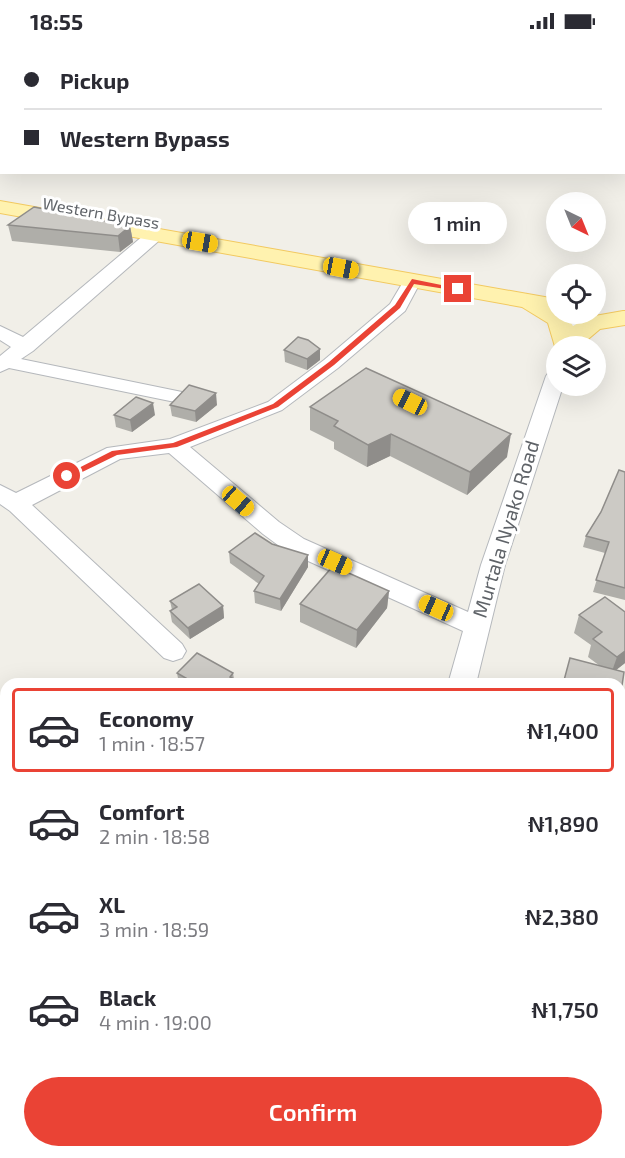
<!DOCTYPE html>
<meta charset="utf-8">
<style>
body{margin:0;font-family:"Exo 2",sans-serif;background:#f2f2f3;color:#2b2b33;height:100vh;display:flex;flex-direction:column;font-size:22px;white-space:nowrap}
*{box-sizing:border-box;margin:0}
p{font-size:20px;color:#7c7c81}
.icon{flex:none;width:33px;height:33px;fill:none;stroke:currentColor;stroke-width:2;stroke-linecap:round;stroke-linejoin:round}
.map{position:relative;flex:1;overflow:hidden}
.side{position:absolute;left:0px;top:636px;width:626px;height:480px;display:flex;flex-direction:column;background:#fff;border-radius:18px 18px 0 0;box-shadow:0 6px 24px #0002}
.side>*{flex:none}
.guide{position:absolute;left:0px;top:0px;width:626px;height:132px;box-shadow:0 6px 24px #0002;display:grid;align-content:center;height:132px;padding:0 24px;background:#fff}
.needle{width:39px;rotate:137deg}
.buttons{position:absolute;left:546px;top:150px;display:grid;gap:12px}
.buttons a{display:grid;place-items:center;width:60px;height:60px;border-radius:50%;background:#fff;box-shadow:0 6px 24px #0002;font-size:30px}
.end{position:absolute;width:27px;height:27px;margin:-14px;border:8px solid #ea4335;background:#fff;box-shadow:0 0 0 3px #fff}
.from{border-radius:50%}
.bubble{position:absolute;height:42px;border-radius:21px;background:#fff;box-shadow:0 6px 24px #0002;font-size:20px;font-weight:600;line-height:42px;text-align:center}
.car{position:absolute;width:18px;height:36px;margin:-18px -9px;border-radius:8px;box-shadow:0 0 4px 2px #0007;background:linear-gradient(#f5c518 24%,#345 0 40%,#f5c518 0 76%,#345 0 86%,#f5c518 0)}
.guide b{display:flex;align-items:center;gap:21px;height:57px;font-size:22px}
.guide b+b{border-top:2px solid #e1e1e2}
.guide i{width:15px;height:15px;background:#2b2b33}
ul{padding:10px 0 0;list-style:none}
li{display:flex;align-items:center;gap:18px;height:84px;margin:0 12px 9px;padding:0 12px;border:3px solid transparent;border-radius:6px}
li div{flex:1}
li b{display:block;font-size:22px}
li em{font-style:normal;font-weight:600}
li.on{border-color:#ea4335}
li>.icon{width:54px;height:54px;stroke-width:1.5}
.cta{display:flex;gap:12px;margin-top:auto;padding:12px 24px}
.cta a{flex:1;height:69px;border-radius:36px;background:#ea4335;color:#fff;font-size:24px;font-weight:600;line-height:69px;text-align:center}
.status{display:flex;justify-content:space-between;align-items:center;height:42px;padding:0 30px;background:#fff;direction:ltr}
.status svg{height:16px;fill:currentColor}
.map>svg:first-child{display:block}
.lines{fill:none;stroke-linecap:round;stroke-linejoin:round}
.minor-casing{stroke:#b5b8bc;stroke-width:2}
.major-casing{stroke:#f2c960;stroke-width:2}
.minor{fill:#fff;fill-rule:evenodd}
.major{fill:#fff2af;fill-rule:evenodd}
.wall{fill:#afaea9}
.shaded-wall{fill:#8f8d8a}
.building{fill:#cccac5;stroke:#8f8d8a;stroke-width:1.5}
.route{fill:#ea4335}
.labels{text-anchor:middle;stroke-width:6;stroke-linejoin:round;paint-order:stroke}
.far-street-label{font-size:16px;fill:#5f6368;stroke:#fff}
.street-label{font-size:20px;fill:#5f6368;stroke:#fff}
</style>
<div class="status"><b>18:55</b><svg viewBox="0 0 49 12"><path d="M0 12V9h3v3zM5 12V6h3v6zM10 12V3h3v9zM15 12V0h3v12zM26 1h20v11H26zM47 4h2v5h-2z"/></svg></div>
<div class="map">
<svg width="625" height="1116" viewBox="0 0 625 1116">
<rect width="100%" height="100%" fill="#f1efe8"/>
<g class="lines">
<g class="minor-casing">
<g id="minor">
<polygon points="542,0 557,0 541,2"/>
<polygon points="156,187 162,188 165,192 162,196 33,309 21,317 182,350 185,354 182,358 175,360 9,326 0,330 0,314 11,305 0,298 0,284 23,295 150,188"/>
<polygon points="412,234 418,235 421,239 405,269 338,326 282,368 190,405 279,480 304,497 468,570 481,523 546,334 549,330 556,328 556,344 563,344 505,523 476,642 448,642 463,589 286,509 263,492 169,411 120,417 32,463 182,602 186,609 182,616 173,619 164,616 10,469 0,462 0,443 16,451 107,406 170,397 268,360 324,318 390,262 406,235"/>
<polygon points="570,272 588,272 576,304 558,304"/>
<polygon points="0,694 6,696 6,725 0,723"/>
<polygon points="6,808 6,837 0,839 0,810"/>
<rect x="412" y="1110" width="38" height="6"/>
</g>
</g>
<g class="major-casing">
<polygon id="major" points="0,159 556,257 556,272 565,272 573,284 589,275 623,269 625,269 625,283 600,287 580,304 556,304 556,308 548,281 522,265 0,171"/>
</g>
<use href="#minor" class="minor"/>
<use href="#major" class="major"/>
</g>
<g class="wall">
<polygon points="8,183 130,184 133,200 120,210 12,199"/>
<polygon points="320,307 320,318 307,328 285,320 284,308"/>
<polygon points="170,363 217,363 196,380 172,374"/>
<polygon points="310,365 507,415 467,453 390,414 367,425 334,407 334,400 310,388"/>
<polygon points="114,373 155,373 132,390 116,385"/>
<polygon points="625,430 625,558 593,550 605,511 583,505 586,494"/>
<polygon points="229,510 308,525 281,569 255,561 254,549 259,542 230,521"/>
<polygon points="389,549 387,566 356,606 300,580 300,562"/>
<polygon points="170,559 223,564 224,576 190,597 172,580 170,569 172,568"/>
<polygon points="625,570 625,621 616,628 620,642 563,642 570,616 600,624 588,615 591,603 574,591 579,573"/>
<polygon points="177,631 233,631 234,637 243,642 179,642"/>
<polygon points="576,1110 620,1110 624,1116 577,1116"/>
</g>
<g class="shaded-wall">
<polygon points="130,184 133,200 120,210 118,194"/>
<polygon points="320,307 320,318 307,328 307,317"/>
<polygon points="216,351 217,363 196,380 195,369"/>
<polygon points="153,361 155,373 132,390 130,378"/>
<polygon points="391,392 390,414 367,425 368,403"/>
<polygon points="511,392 507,415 467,453 470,430"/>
<polygon points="308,513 308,525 281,569 280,557"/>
<polygon points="389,549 387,566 356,606 357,588"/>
<polygon points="223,564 224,576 190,597 188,586"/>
<polygon points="625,609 625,621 611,632 617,615"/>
<polygon points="6,936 6,955 0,959 0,940"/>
</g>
<g class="building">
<polygon points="34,165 130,184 118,194 8,183"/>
<polygon points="298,295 308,298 320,307 307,317 284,308"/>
<polygon points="366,326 511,392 470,430 391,392 368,403 334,384 338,379 310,365"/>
<polygon points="189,343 216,351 195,369 170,363"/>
<polygon points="136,355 153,361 130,378 114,373"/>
<polygon points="619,428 625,430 625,546 596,538 609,500 586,494 601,470"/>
<polygon points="255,491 272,502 308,513 280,557 254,549 264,534 229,510"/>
<polygon points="333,524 389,549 357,588 300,562"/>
<polygon points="199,542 223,564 188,586 170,569 177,565 170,559"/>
<polygon points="605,555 625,570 625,609 617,615 593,597 602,590 579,573"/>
<polygon points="197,611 233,631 230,635 243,642 196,642 177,631"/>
<polygon points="570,616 624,630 620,657 620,642 563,642"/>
<polygon points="0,870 6,880 6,936 0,940"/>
<polygon points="620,1086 624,1116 585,1116 585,1110 620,1110"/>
</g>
<polygon class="route" points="412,237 461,247 458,249 414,242 400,266 334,323 278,365 177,405 117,413 70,436 63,434 112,409 173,401 273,362 329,320 395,263"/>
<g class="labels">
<g class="far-street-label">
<text transform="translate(101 171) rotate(10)" y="6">Western Bypass</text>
</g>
<g class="street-label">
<text transform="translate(506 487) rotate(-73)" y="7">Murtala Nyako Road</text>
</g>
</g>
</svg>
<div class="buttons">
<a><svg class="needle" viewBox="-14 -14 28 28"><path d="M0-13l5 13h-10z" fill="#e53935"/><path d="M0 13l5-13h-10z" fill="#7c7c81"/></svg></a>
<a><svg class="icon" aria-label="locate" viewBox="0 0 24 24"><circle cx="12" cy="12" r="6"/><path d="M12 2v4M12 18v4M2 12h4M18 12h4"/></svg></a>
<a><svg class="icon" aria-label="layers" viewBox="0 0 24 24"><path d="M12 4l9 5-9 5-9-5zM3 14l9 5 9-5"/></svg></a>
</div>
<i class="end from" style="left:67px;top:434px"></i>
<i class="end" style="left:458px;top:247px"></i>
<div class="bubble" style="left:408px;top:160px;width:99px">1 min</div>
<i class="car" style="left:200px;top:200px;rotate:100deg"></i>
<i class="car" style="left:341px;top:226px;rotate:101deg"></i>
<i class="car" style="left:410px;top:360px;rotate:296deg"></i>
<i class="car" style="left:238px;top:459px;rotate:131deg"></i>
<i class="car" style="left:335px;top:520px;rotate:114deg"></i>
<i class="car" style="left:436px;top:566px;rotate:294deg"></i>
<div class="guide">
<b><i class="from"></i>Pickup</b>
<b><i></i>Western Bypass</b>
</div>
<section class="side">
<ul>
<li class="on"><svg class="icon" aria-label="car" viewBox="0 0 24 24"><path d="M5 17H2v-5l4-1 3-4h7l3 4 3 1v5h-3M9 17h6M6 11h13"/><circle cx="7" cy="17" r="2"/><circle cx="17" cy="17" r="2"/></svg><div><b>Economy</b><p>1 min · 18:57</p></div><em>₦1,400</em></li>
<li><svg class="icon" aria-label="car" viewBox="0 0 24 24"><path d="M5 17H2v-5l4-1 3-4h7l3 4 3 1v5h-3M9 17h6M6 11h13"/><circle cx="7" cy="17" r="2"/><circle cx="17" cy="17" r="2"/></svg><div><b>Comfort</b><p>2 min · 18:58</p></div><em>₦1,890</em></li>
<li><svg class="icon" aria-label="car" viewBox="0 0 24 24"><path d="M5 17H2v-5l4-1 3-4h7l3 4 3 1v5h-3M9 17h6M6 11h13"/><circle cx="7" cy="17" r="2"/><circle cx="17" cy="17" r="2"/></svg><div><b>XL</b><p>3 min · 18:59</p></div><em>₦2,380</em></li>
<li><svg class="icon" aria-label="car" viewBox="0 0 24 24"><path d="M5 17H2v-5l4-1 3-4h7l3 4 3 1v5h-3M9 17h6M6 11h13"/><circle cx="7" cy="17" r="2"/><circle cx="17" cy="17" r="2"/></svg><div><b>Black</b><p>4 min · 19:00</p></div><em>₦1,750</em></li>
</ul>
<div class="cta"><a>Confirm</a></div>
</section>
</div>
